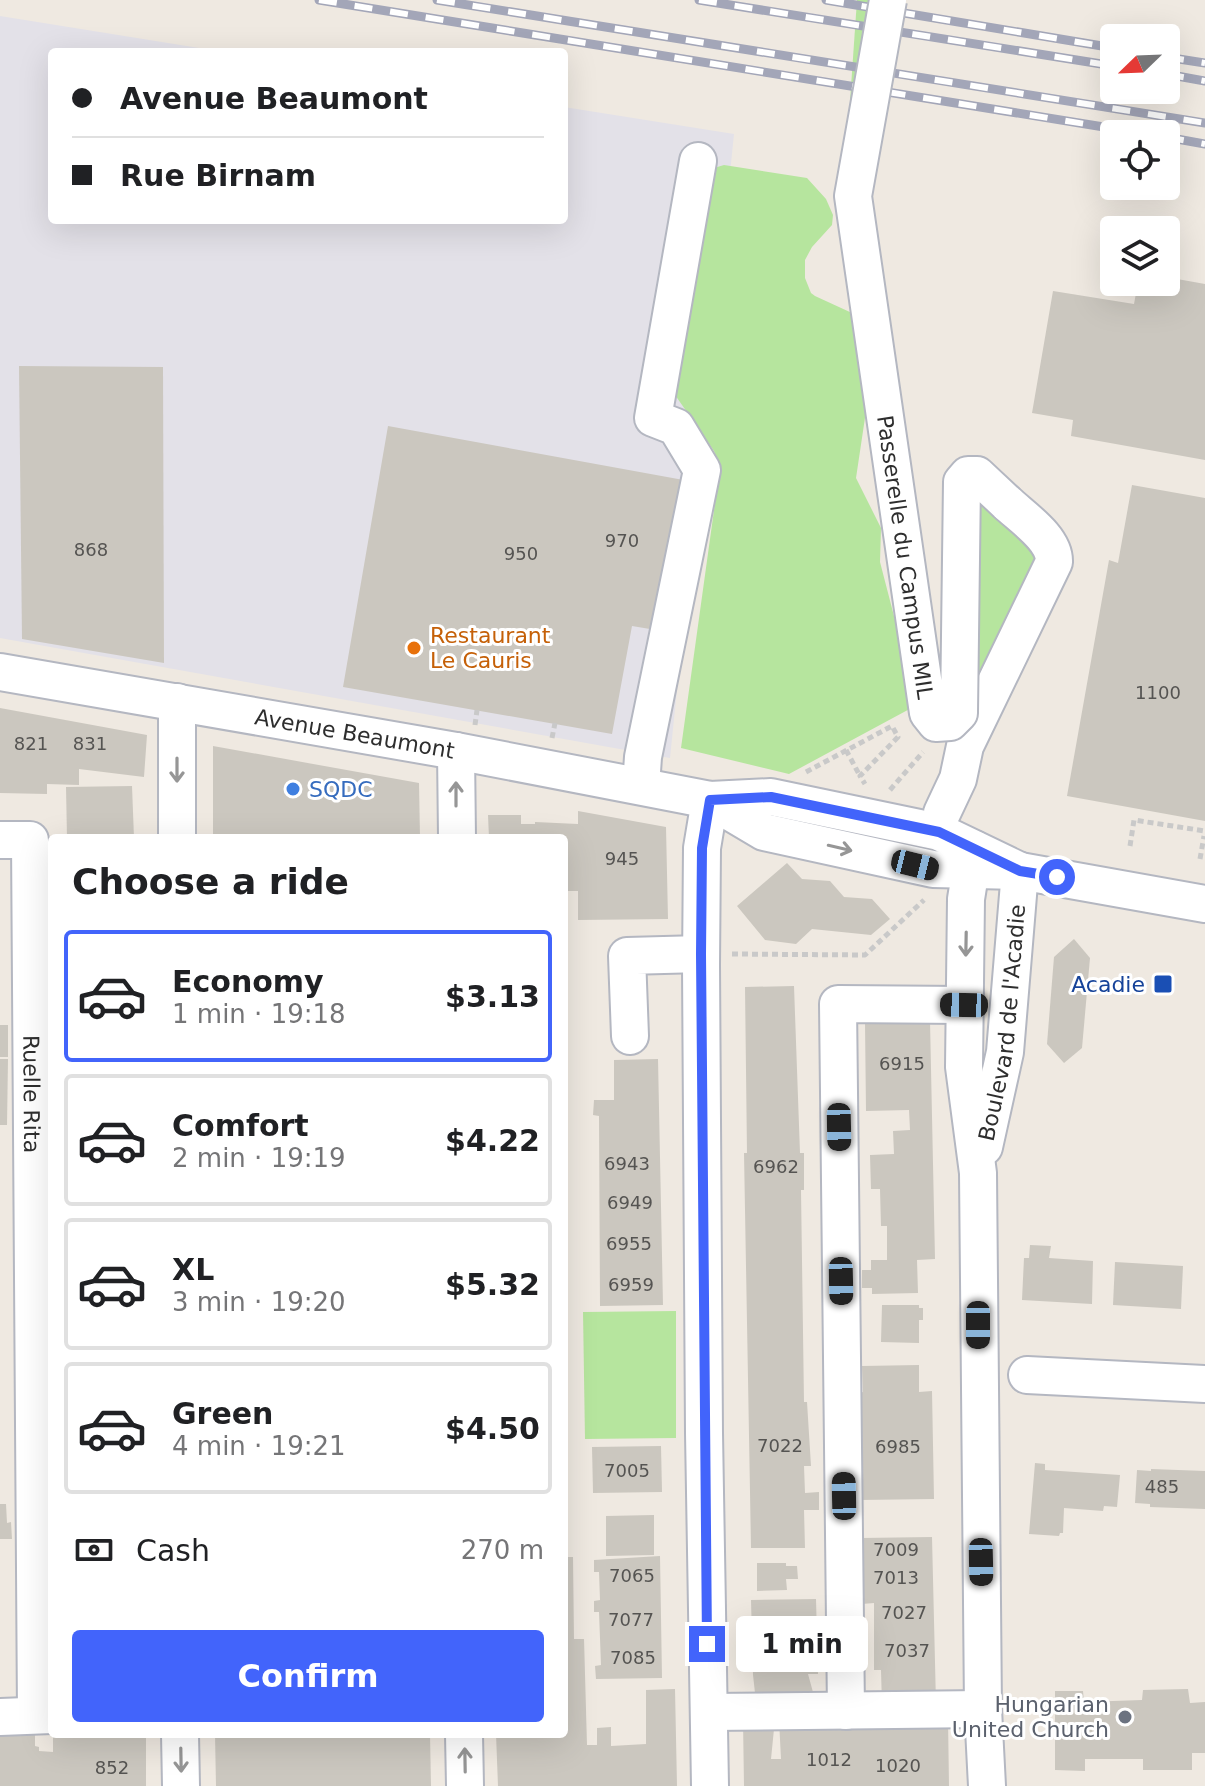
<!DOCTYPE html>
<meta charset="utf-8">
<style>
body{margin:0;font-family:"DejaVu Sans",sans-serif;background:#f6f6f6;color:#202124;height:100vh;display:flex;flex-direction:column;font-size:30px;white-space:nowrap}
*{box-sizing:border-box;margin:0}
p{font-size:26px;color:#757577}
.icon{flex:none;width:44px;height:44px;fill:none;stroke:currentColor;stroke-width:2;stroke-linecap:round;stroke-linejoin:round}
.map{position:relative;flex:1;overflow:hidden}
.panel{position:absolute;left:48px;top:834px;width:520px;height:904px;display:flex;flex-direction:column;background:#fff;border-radius:8px;box-shadow:0 8px 32px #0002}
.panel>*{flex:none}
.guide{position:absolute;left:48px;top:48px;width:520px;height:176px;border-radius:8px;box-shadow:0 8px 32px #0002;display:grid;align-content:center;height:176px;padding:0 24px;background:#fff}
.needle{width:52px;rotate:247deg}
.controls{position:absolute;left:1100px;top:24px;display:grid;gap:16px}
.controls a{display:grid;place-items:center;width:80px;height:80px;border-radius:8px;background:#fff;box-shadow:0 8px 32px #0002;font-size:40px}
.end{position:absolute;width:36px;height:36px;margin:-18px;border:10px solid #4264fb;background:#fff;box-shadow:0 0 0 4px #fff}
.from{border-radius:50%}
.bubble{position:absolute;height:56px;border-radius:8px;background:#fff;box-shadow:0 8px 32px #0002;font-size:26px;font-weight:800;line-height:56px;text-align:center}
.car{position:absolute;width:24px;height:48px;margin:-24px -12px;border-radius:10px;box-shadow:0 0 6px 2px #0007;background:linear-gradient(#222 24%,#8ab4d8 0 40%,#222 0 76%,#8ab4d8 0 86%,#222 0)}
.guide b{display:flex;align-items:center;gap:28px;height:76px;font-size:30px}
.guide b+b{border-top:2px solid #e0e0e0}
.guide i{width:20px;height:20px;background:#202124}
ul{padding:0;list-style:none}
li{display:flex;align-items:center;gap:24px;height:132px;margin:0 16px 12px;padding:0 8px;border:4px solid #e0e0e0;border-radius:8px}
li div{flex:1}
li b{display:block;font-size:30px}
li em{font-style:normal;font-weight:800}
li.current{border-color:#4264fb}
li>.icon{width:72px;height:72px;stroke-width:1.5}
h2{padding:0 24px;font-size:36px;line-height:96px}
.pay{display:flex;align-items:center;gap:20px;height:88px;padding:0 24px;font-size:30px}
.pay p{margin-inline-start:auto}
.button{display:flex;gap:16px;margin-top:auto;padding:16px 24px}
.button a{flex:1;height:92px;border-radius:8px;background:#4264fb;color:#fff;font-size:32px;font-weight:800;line-height:92px;text-align:center}
.map>svg:first-child{display:block}
.industrial{fill:#e3e1e8}
.green{fill:#b6e59e}
.building{fill:#cbc7bf}
.lines{fill:none;stroke-linecap:round;stroke-linejoin:round}
.minor-casing{stroke:#b4b7c1;stroke-width:40}
.path{stroke:#c9c9c9;stroke-width:5;stroke-dasharray:6 4;stroke-linecap:butt}
.minor{stroke:#fff;stroke-width:36}
.rail-casing{stroke:#a3a6b8;stroke-width:9}
.rail{stroke:#fff;stroke-width:6;stroke-dasharray:18;stroke-linecap:butt}
.minor-bridge-casing{stroke:#b4b7c1;stroke-width:40;stroke-linecap:butt}
.minor-bridge{stroke:#fff;stroke-width:36}
.oneway{stroke:#969696}
.route{stroke:#4264fb;stroke-width:10}
.food-dot{fill:#e8710a;stroke:#fff;stroke-width:3}
.shop-dot{fill:#3f7fe0;stroke:#fff;stroke-width:3}
.transit-dot{fill:#1a4fb4;stroke:#fff;stroke-width:3}
.worship-dot{fill:#6b7280;stroke:#fff;stroke-width:3}
.labels{text-anchor:middle;stroke-width:6;stroke-linejoin:round;paint-order:stroke}
.number-label{font-size:18px;fill:#555452}
.street-label{font-size:22px;fill:#2e2e2e;stroke:#fff}
.food-label{font-size:22px;fill:#c56008;stroke:#fff;text-anchor:start}
.shop-label{font-size:22px;fill:#366cbe;stroke:#fff;text-anchor:start}
.transit-label{font-size:22px;fill:#164399;stroke:#fff;text-anchor:end}
.worship-label{font-size:22px;fill:#5b616d;stroke:#fff;text-anchor:end}
</style>
<div class="map">
<svg width="1205" height="1786" viewBox="0 0 1205 1786">
<rect width="100%" height="100%" fill="#efe9e1"/>
<polygon class="industrial" points="0,16 224,52 52,52 52,220 564,220 564,107 734,134 670,758 0,638"/>
<g class="green">
<polygon points="857,0 869,0 852,101 850,101"/>
<polygon points="724,165 807,178 826,199 833,215 832,225 812,247 805,260 805,278 811,293 815,296 852,313 869,391 856,478 881,528 880,562 917,705 789,774 681,748 720,467 714,451 673,392 714,168"/>
<polygon points="978,496 1039,553 976,687"/>
<polygon points="676,1311 676,1438 585,1439 583,1312"/>
</g>
<g class="building">
<polygon points="1166,277 1205,284 1205,460 1071,436 1073,420 1032,413 1053,291 1134,304 1138,282 1166,282"/>
<polygon points="19,366 163,367 164,663 22,639"/>
<polygon points="388,426 689,481 662,631 632,626 612,734 343,687"/>
<polygon points="1132,485 1205,498 1205,821 1067,796 1109,560 1118,563"/>
<polygon points="0,708 147,735 144,777 79,769 79,785 47,784 47,794 0,793"/>
<polygon points="213,746 419,783 420,838 213,838"/>
<polygon points="132,786 134,838 67,838 66,787"/>
<polygon points="578,811 666,827 668,919 578,920 578,891 564,891 564,838 489,838 488,815 521,815 521,824 535,824 535,822 578,824"/>
<polygon points="787,863 802,879 830,881 844,897 872,899 890,919 871,935 812,929 796,944 765,940 737,906"/>
<polygon points="1074,939 1090,958 1082,1048 1064,1063 1047,1044 1054,957"/>
<polygon points="794,986 800,1153 804,1153 804,1190 801,1190 804,1402 807,1402 811,1466 804,1466 805,1493 819,1492 819,1510 804,1510 805,1548 751,1548 744,1153 747,1153 745,987"/>
<polygon points="930,1021 935,1259 917,1260 918,1293 872,1294 872,1288 862,1288 862,1270 871,1270 871,1260 887,1260 887,1226 881,1226 880,1189 871,1189 870,1155 894,1154 893,1131 910,1130 909,1110 866,1111 865,1023"/>
<rect x="0" y="1025" width="8" height="32"/>
<polygon points="0,1059 8,1059 7,1125 0,1125"/>
<polygon points="658,1059 663,1305 600,1306 599,1116 593,1115 594,1100 614,1100 614,1060"/>
<polygon points="1030,1245 1051,1246 1049,1258 1093,1261 1092,1304 1022,1300 1024,1258 1029,1258"/>
<polygon points="1115,1262 1183,1266 1181,1309 1113,1305"/>
<polygon points="882,1305 919,1305 919,1308 923,1308 923,1320 919,1320 919,1343 881,1342"/>
<polygon points="919,1365 919,1392 932,1391 934,1499 860,1500 858,1393 863,1392 862,1366"/>
<polygon points="661,1446 662,1492 593,1493 592,1447"/>
<polygon points="1035,1463 1045,1464 1045,1470 1120,1475 1117,1507 1104,1506 1103,1511 1064,1508 1063,1533 1060,1533 1059,1536 1029,1534"/>
<polygon points="1151,1469 1205,1471 1205,1509 1150,1507 1150,1504 1135,1503 1137,1470 1151,1471"/>
<polygon points="0,1504 6,1504 7,1523 11,1522 12,1539 0,1539"/>
<polygon points="654,1515 654,1555 606,1556 606,1516"/>
<polygon points="932,1537 936,1704 882,1705 881,1670 874,1670 874,1603 862,1604 861,1538"/>
<polygon points="660,1556 662,1678 596,1679 595,1666 601,1665 599,1612 594,1612 594,1601 600,1600 599,1572 594,1572 594,1560"/>
<polygon points="564,1557 573,1557 574,1639 584,1639 587,1745 597,1745 597,1728 611,1727 611,1746 646,1744 646,1690 675,1689 677,1786 498,1786 496,1734 564,1734"/>
<polygon points="757,1563 786,1563 786,1566 797,1566 798,1579 786,1579 787,1590 757,1591"/>
<polygon points="816,1599 818,1674 808,1674 816,1703 756,1702 753,1675 751,1600"/>
<polygon points="1188,1689 1190,1703 1205,1702 1205,1753 1192,1753 1192,1770 1143,1770 1143,1759 1085,1759 1085,1771 1055,1770 1055,1691 1083,1691 1084,1702 1142,1700 1143,1690"/>
<polygon points="948,1718 949,1786 744,1786 743,1720 774,1729 771,1759 781,1759 779,1720"/>
<polygon points="0,1727 35,1729 35,1746 39,1747 39,1751 53,1752 53,1734 146,1734 146,1786 0,1786"/>
<polygon points="215,1734 430,1734 431,1786 216,1786"/>
</g>
<g class="lines">
<g class="minor-casing">
<g id="minor">
<path id="s1" d="M0,672L456,751L710,800L771,797L939,832L1020,871"/>
<polyline points="177,702 177,838"/>
<polyline points="456,751 457,838"/>
<polyline points="641,786 643,757 702,470 676,427 653,418 698,161"/>
<polyline points="710,800 764,832 933,869 1020,871 1205,904"/>
<path d="M942,813L958,779L965,746L1054,562C1055,539 1023,518 1007,503"/>
<path id="s2" d="M0,840H30L36,1715"/>
<polyline points="974,849 966,899 964,1067 978,1173 983,1709 987,1786"/>
<polyline points="630,1036 627,956 701,954"/>
<path id="s3" d="M984,1147L1005,1052L1020,871"/>
<polyline points="1027,1375 1205,1384"/>
<polyline points="846,1711 838,1004 964,1005"/>
<polyline points="709,1712 983,1709"/>
<polyline points="0,1717 52,1715"/>
<polyline points="180,1734 181,1786"/>
<polyline points="464,1734 465,1786"/>
<polyline points="710,1786 704,1433 701,965 702,848 710,800"/>
</g>
</g>
<g class="path">
<polyline points="475,725 477,710"/>
<polyline points="552,738 555,723"/>
<polyline points="846,750 860,776"/>
<polyline points="806,772 892,726 898,737 860,776 865,784"/>
<polyline points="890,790 923,752"/>
<polyline points="1130,846 1134,820 1205,831"/>
<polyline points="1200,859 1204,836"/>
<polyline points="732,954 865,955 924,900"/>
</g>
<use href="#minor" class="minor"/>
<g class="rail-casing">
<g id="rail">
<polyline points="319,0 1147,134"/>
<polyline points="437,0 1205,123"/>
<polyline points="699,0 1114,66"/>
<polyline points="826,0 1114,48"/>
<polyline points="1166,57 1205,63"/>
<polyline points="1166,74 1205,81"/>
<polyline points="1166,137 1205,144"/>
</g>
</g>
<use href="#rail" class="rail"/>
<g class="minor-bridge-casing">
<g id="minor-bridge">
<path id="s4" d="M888,0L853,196L928,713L936,723L950,722L959,713L962,482L968,475H977L1007,503"/>
</g>
</g>
<use href="#minor-bridge" class="minor-bridge"/>
</g>
<defs><path id="oneway-shaft" d="M-6 0H5M1.5-3L5.5 0L1.5 3" fill="none" stroke-width="1.6" stroke-linecap="round" stroke-linejoin="round" transform="scale(2)"/></defs>
<g class="oneway">
<use href="#oneway-shaft" transform="translate(177 770) rotate(90)"/>
<use href="#oneway-shaft" transform="translate(456 794) rotate(-90)"/>
<use href="#oneway-shaft" transform="translate(840 848) rotate(13)"/>
<use href="#oneway-shaft" transform="translate(966 944) rotate(91)"/>
<use href="#oneway-shaft" transform="translate(181 1760) rotate(89)"/>
<use href="#oneway-shaft" transform="translate(465 1760) rotate(-91)"/>
</g>
<g class="lines">
<polyline class="route" points="707,1644 701,954 702,848 710,800 771,797 939,832 1020,871 1057,877"/>
</g>
<circle class="food-dot" cx="414" cy="648" r="8"/>
<circle class="shop-dot" cx="293" cy="789" r="8"/>
<rect class="transit-dot" x="1153" y="974" width="20" height="20" rx="4"/>
<circle class="worship-dot" cx="1125" cy="1717" r="8"/>
<g class="labels">
<g class="number-label">
<text x="622" y="547">970</text>
<text x="91" y="556">868</text>
<text x="521" y="560">950</text>
<text x="1158" y="699">1100</text>
<text x="31" y="750">821</text>
<text x="90" y="750">831</text>
<text x="622" y="865">945</text>
<text x="902" y="1070">6915</text>
<text x="627" y="1170">6943</text>
<text x="776" y="1173">6962</text>
<text x="630" y="1209">6949</text>
<text x="629" y="1250">6955</text>
<text x="631" y="1291">6959</text>
<text x="780" y="1452">7022</text>
<text x="898" y="1453">6985</text>
<text x="627" y="1477">7005</text>
<text x="1162" y="1493">485</text>
<text x="896" y="1556">7009</text>
<text x="632" y="1582">7065</text>
<text x="896" y="1584">7013</text>
<text x="904" y="1619">7027</text>
<text x="631" y="1626">7077</text>
<text x="907" y="1657">7037</text>
<text x="633" y="1664">7085</text>
<text x="829" y="1766">1012</text>
<text x="898" y="1772">1020</text>
<text x="112" y="1774">852</text>
</g>
<g class="street-label">
<text dy="8" stroke="none"><textPath href="#s4" startOffset="564">Passerelle du Campus MIL</textPath></text>
<text dy="8" stroke="none"><textPath href="#s1" startOffset="360">Avenue Beaumont</textPath></text>
<text dy="8" stroke="none"><textPath href="#s3" startOffset="126">Boulevard de l'Acadie</textPath></text>
<text dy="8" stroke="none"><textPath href="#s2" startOffset="284">Ruelle Rita</textPath></text>
</g>
<g class="food-label">
<text x="430" y="643">Restaurant<tspan x="430" dy="25">Le Cauris</tspan></text>
</g>
<g class="shop-label">
<text x="309" y="797">SQDC</text>
</g>
<g class="transit-label">
<text x="1145" y="992">Acadie</text>
</g>
<g class="worship-label">
<text x="1109" y="1712">Hungarian<tspan x="1109" dy="25">United Church</tspan></text>
</g>
</g>
</svg>
<div class="controls">
<a><svg class="needle" viewBox="-14 -14 28 28"><path d="M0-13l5 13h-10z" fill="#e53935"/><path d="M0 13l5-13h-10z" fill="#757577"/></svg></a>
<a><svg class="icon" aria-label="locate" viewBox="0 0 24 24"><circle cx="12" cy="12" r="6"/><path d="M12 2v4M12 18v4M2 12h4M18 12h4"/></svg></a>
<a><svg class="icon" aria-label="layers" viewBox="0 0 24 24"><path d="M12 4l9 5-9 5-9-5zM3 14l9 5 9-5"/></svg></a>
</div>
<i class="end from" style="left:1057px;top:877px"></i>
<i class="end" style="left:707px;top:1644px"></i>
<div class="bubble" style="left:736px;top:1616px;width:132px">1 min</div>
<i class="car" style="left:915px;top:865px;rotate:104deg"></i>
<i class="car" style="left:964px;top:1005px;rotate:271deg"></i>
<i class="car" style="left:839px;top:1127px;rotate:179deg"></i>
<i class="car" style="left:841px;top:1281px;rotate:179deg"></i>
<i class="car" style="left:978px;top:1325px;rotate:180deg"></i>
<i class="car" style="left:844px;top:1496px;rotate:359deg"></i>
<i class="car" style="left:981px;top:1562px;rotate:179deg"></i>
<div class="guide">
<b><i class="from"></i>Avenue Beaumont</b>
<b><i></i>Rue Birnam</b>
</div>
<section class="panel">
<h2>Choose a ride</h2>
<ul>
<li class="current"><svg class="icon" aria-label="car" viewBox="0 0 24 24"><path d="M5 17H2v-5l4-1 3-4h7l3 4 3 1v5h-3M9 17h6M6 11h13"/><circle cx="7" cy="17" r="2"/><circle cx="17" cy="17" r="2"/></svg><div><b>Economy</b><p>1 min · 19:18</p></div><em>$3.13</em></li>
<li><svg class="icon" aria-label="car" viewBox="0 0 24 24"><path d="M5 17H2v-5l4-1 3-4h7l3 4 3 1v5h-3M9 17h6M6 11h13"/><circle cx="7" cy="17" r="2"/><circle cx="17" cy="17" r="2"/></svg><div><b>Comfort</b><p>2 min · 19:19</p></div><em>$4.22</em></li>
<li><svg class="icon" aria-label="car" viewBox="0 0 24 24"><path d="M5 17H2v-5l4-1 3-4h7l3 4 3 1v5h-3M9 17h6M6 11h13"/><circle cx="7" cy="17" r="2"/><circle cx="17" cy="17" r="2"/></svg><div><b>XL</b><p>3 min · 19:20</p></div><em>$5.32</em></li>
<li><svg class="icon" aria-label="car" viewBox="0 0 24 24"><path d="M5 17H2v-5l4-1 3-4h7l3 4 3 1v5h-3M9 17h6M6 11h13"/><circle cx="7" cy="17" r="2"/><circle cx="17" cy="17" r="2"/></svg><div><b>Green</b><p>4 min · 19:21</p></div><em>$4.50</em></li>
</ul>
<div class="pay"><svg class="icon" aria-label="cash" viewBox="0 0 24 24"><path d="M3 7h18v10H3z"/><circle cx="12" cy="12" r="2"/></svg>Cash<p>270 m</p></div>
<div class="button"><a>Confirm</a></div>
</section>
</div>
